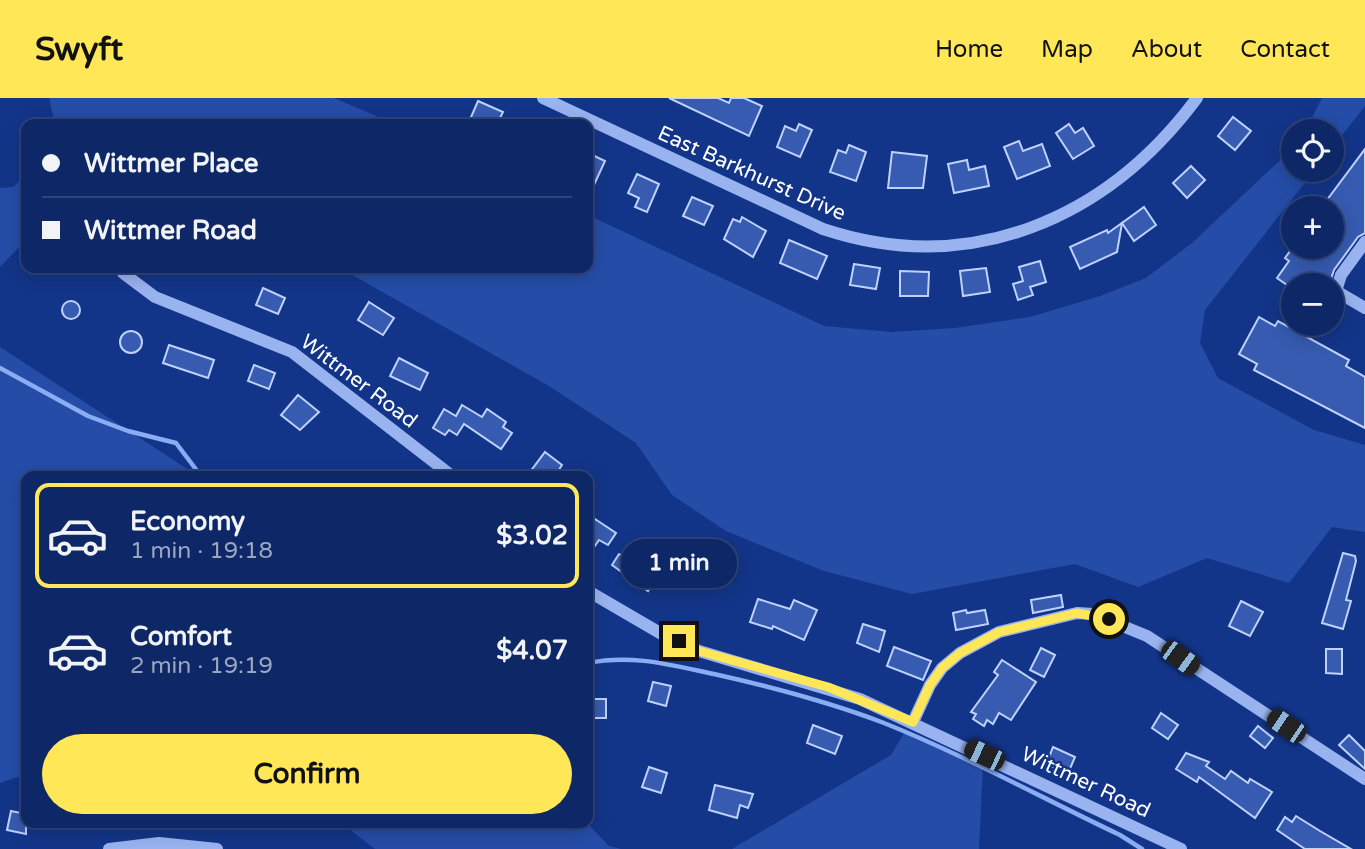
<!DOCTYPE html>
<meta charset="utf-8">
<style>
body{margin:0;font-family:"Varela Round",sans-serif;background:#1c3470;color:#f1f3f6;height:100vh;display:flex;flex-direction:column;font-size:26px;white-space:nowrap}
*{box-sizing:border-box;margin:0}
p{font-size:23px;color:#9ba6c0}
.icon{flex:none;width:38px;height:38px;fill:none;stroke:currentColor;stroke-width:2;stroke-linecap:round;stroke-linejoin:round}
.map{position:relative;flex:1;overflow:hidden}
.details{position:absolute;left:21px;top:373px;width:572px;height:357px;display:flex;flex-direction:column;background:#0e2867;border-radius:14px;box-shadow:0 4px 18px #0003,0 0 0 2px #2e447b}
.details>*{flex:none}
.banner{position:absolute;left:21px;top:21px;width:572px;height:154px;border-radius:14px;box-shadow:0 4px 18px #0003,0 0 0 2px #2e447b;display:grid;align-content:center;height:154px;padding:0 21px;background:#0e2867}
.fabs{position:absolute;left:1281px;top:21px;display:grid;gap:14px}
.fabs a{display:grid;place-items:center;width:63px;height:63px;border-radius:50%;background:#0e2867;box-shadow:0 4px 18px #0003,0 0 0 2px #2e447b;font-size:35px}
.end{position:absolute;width:32px;height:32px;margin:-16px;border:9px solid #ffe758;background:#111;box-shadow:0 0 0 4px #111}
.from{border-radius:50%}
.bubble{position:absolute;height:49px;border-radius:24px;background:#0e2867;box-shadow:0 4px 18px #0003,0 0 0 2px #2e447b;font-size:23px;font-weight:700;line-height:49px;text-align:center}
.car{position:absolute;width:21px;height:42px;margin:-21px -10px;border-radius:9px;box-shadow:0 0 5px 2px #0007;background:linear-gradient(#222 24%,#8ab4d8 0 40%,#222 0 76%,#8ab4d8 0 86%,#222 0)}
.banner b{display:flex;align-items:center;gap:24px;height:66px;font-size:26px}
.banner b+b{border-top:2px solid #2e447b}
.banner i{width:18px;height:18px;background:#f1f3f6}
ul{padding:12px 0 0;list-style:none}
li{display:flex;align-items:center;gap:21px;height:105px;margin:0 14px 10px;padding:0 7px;border:4px solid transparent;border-radius:14px}
li div{flex:1}
li b{display:block;font-size:26px}
li em{font-style:normal;font-weight:700}
li.current{border-color:#ffe758}
li>.icon{width:63px;height:63px;stroke-width:1.5}
.action{display:flex;gap:14px;margin-top:auto;padding:14px 21px}
.action a{flex:1;height:80px;border-radius:42px;background:#ffe758;color:#111;font-size:28px;font-weight:700;line-height:80px;text-align:center}
header{display:flex;align-items:center;gap:42px;box-sizing:border-box;height:98px;padding:0 35px;background:#ffe758;color:#111}
header strong{font-size:33px}
nav{display:flex;gap:38px;margin-inline-start:auto;font-size:24px}
.map>svg:first-child{display:block}
.green{fill:#254da8}
.lines{fill:none;stroke-linecap:round;stroke-linejoin:round}
.stream{stroke:#8aacf3;stroke-width:4.5}
.building{fill:#365bb1;stroke:#bfd2fc;stroke-width:2}
.minor{stroke:#99b3f0;stroke-width:12}
.route{stroke:#ffe758;stroke-width:9}
.labels{text-anchor:middle;stroke-width:5;stroke-linejoin:round;paint-order:stroke}
.street-label{font-size:21px;fill:#fff;stroke:#133589}
</style>
<header>
<strong>Swyft</strong>
<nav><a>Home</a><a>Map</a><a>About</a><a>Contact</a></nav>
</header>
<div class="map">
<svg width="1365" height="751" viewBox="0 0 1365 751">
<rect width="100%" height="100%" fill="#133589"/>
<g class="green">
<polygon points="49,0 334,0 395,26 55,26"/>
<polygon points="1322,0 1365,0 1365,8 1332,50 1332,33 1305,33"/>
<polygon points="1293,50 1293,72 1315,72 1205,212 1200,245 1218,280 1314,332 1365,347 1365,434 1332,429 1289,485 1207,460 1138,489 1075,466 912,496 824,473 726,433 672,397 636,345 549,288 340,170 588,170 588,117 824,228 891,234 955,230 1030,219 1100,198 1146,180 1192,145"/>
<polygon points="26,77 26,142 0,169 0,90 13,89"/>
<polygon points="0,249 198,378 26,378 26,676 0,685"/>
<polygon points="906,632 983,667 979,751 732,751 891,657"/>
<polygon points="341,725 587,725 609,748 621,751 375,751"/>
</g>
<g class="lines">
<g class="stream">
<polyline points="0,270 88,318 128,333 176,345 201,378"/>
<path d="M588,565C632,556 671,567 714,576C772,589 829,604 884,625C964,657 1042,700 1120,737L1142,751"/>
</g>
</g>
<g class="building">
<polygon points="669,0 718,0 729,5 731,0 744,0 762,8 749,38"/>
<polygon points="478,3 503,14 497,26 468,26"/>
<polygon points="1233,19 1251,33 1235,52 1218,38"/>
<polygon points="799,26 812,32 800,59 777,49 785,28 796,33"/>
<polygon points="1069,26 1075,35 1083,30 1094,48 1073,61 1056,35"/>
<polygon points="1019,43 1023,53 1042,46 1050,68 1017,81 1004,49"/>
<polygon points="849,47 866,54 856,83 830,74 838,52 846,55"/>
<polygon points="1365,51 1365,135 1358,139 1334,172 1329,187 1287,187 1277,180 1289,163 1285,160 1293,149 1332,149 1332,110 1321,110"/>
<polygon points="892,54 927,58 923,90 888,90"/>
<polygon points="588,55 605,63 588,100"/>
<polygon points="967,62 969,72 985,68 989,88 954,95 948,66"/>
<polygon points="1191,68 1205,82 1187,100 1173,85"/>
<polygon points="637,76 659,86 647,114 635,109 639,100 628,95"/>
<polygon points="692,99 713,108 704,127 683,118"/>
<polygon points="1144,109 1156,127 1134,143 1122,125"/>
<polygon points="742,119 766,133 753,159 724,141 733,121 740,124"/>
<polygon points="1122,125 1117,154 1080,171 1070,149 1107,132 1108,135"/>
<polygon points="789,142 827,158 817,181 780,165"/>
<polygon points="1040,163 1046,184 1030,189 1033,197 1018,202 1013,186 1023,183 1019,169"/>
<polygon points="854,166 880,170 876,191 850,187"/>
<polygon points="986,170 990,194 963,198 960,173"/>
<polygon points="900,173 929,174 928,198 900,198"/>
<polygon points="263,190 285,200 278,216 256,207"/>
<circle cx="71" cy="212" r="9"/>
<polygon points="369,204 394,220 383,237 358,222"/>
<polygon points="1259,219 1275,228 1278,223 1349,262 1346,268 1365,279 1365,330 1254,272 1257,266 1239,256"/>
<circle cx="131" cy="244" r="11"/>
<polygon points="169,247 214,262 208,280 163,265"/>
<polygon points="399,260 428,275 420,292 390,278"/>
<polygon points="254,267 275,275 269,291 248,283"/>
<polygon points="298,297 319,314 300,332 281,317"/>
<polygon points="462,307 482,319 487,311 506,324 503,329 512,335 501,351 464,326 457,337 449,332 445,337 433,330 444,311 456,318"/>
<polygon points="545,354 562,367 555,378 527,378"/>
<polygon points="595,421 616,435 608,447 599,442 588,458 588,432"/>
<polygon points="1343,455 1355,458 1356,463 1346,502 1351,503 1343,531 1322,525"/>
<polygon points="619,456 658,478 648,493 612,467"/>
<polygon points="695,457 724,469 718,483 689,470"/>
<polygon points="1061,497 1063,509 1033,515 1031,502"/>
<polygon points="758,501 790,511 794,502 817,512 804,542 773,528 772,531 750,524"/>
<polygon points="1241,503 1263,514 1250,538 1229,528"/>
<polygon points="966,512 967,515 985,512 988,526 956,532 953,515"/>
<polygon points="863,526 885,533 879,554 857,545"/>
<polygon points="894,549 931,563 923,582 887,568"/>
<polygon points="1041,550 1055,557 1044,579 1030,572"/>
<polygon points="1326,551 1342,551 1342,576 1326,575"/>
<polygon points="1002,562 1036,584 1011,622 999,615 993,626 987,622 984,628 973,621 976,616 971,614 998,577 994,574"/>
<polygon points="653,584 671,588 666,608 648,603"/>
<rect x="588" y="601" width="18" height="19"/>
<polygon points="1161,615 1178,627 1168,641 1152,630"/>
<polygon points="813,627 842,638 835,656 807,645"/>
<polygon points="1258,628 1273,640 1265,650 1250,638"/>
<polygon points="1349,637 1365,653 1365,671 1339,647"/>
<polygon points="1053,649 1075,659 1069,673 1046,667"/>
<polygon points="1186,655 1209,664 1206,668 1225,681 1231,673 1248,685 1250,681 1272,694 1255,720 1199,679 1197,684 1176,671"/>
<polygon points="649,669 667,675 661,695 642,689"/>
<polygon points="715,687 753,696 748,710 740,707 737,720 709,712"/>
<polygon points="11,713 26,716 26,736 7,732"/>
<polygon points="1296,718 1320,733 1351,751 1305,751 1277,732 1285,719 1292,724"/>
</g>
<g class="lines">
<g class="minor">
<path d="M543,0L823,131C971,180 1107,121 1197,0"/>
<polyline points="1365,144 1341,177 1336,193 1365,210"/>
<polyline points="123,175 155,199 292,254 452,378"/>
<polyline points="588,493 660,535 699,553 860,601 1181,751"/>
<polyline points="913,624 930,587 942,570 960,555 999,534 1077,515 1093,516 1147,538 1365,681"/>
<polyline points="109,751 159,745 217,751"/>
</g>
</g>
<g class="lines">
<polyline class="route" points="679,543 699,553 828,589 913,624 930,587 942,570 960,555 999,534 1077,515 1109,521"/>
</g>
<g class="labels">
<g class="street-label">
<text transform="translate(752 75) rotate(24)" y="7">East Barkhurst Drive</text>
<text transform="translate(359 283) rotate(37)" y="7">Wittmer Road</text>
<text transform="translate(1086 684) rotate(25)" y="7">Wittmer Road</text>
</g>
</g>
</svg>
<div class="fabs">
<a><svg class="icon" aria-label="locate" viewBox="0 0 24 24"><circle cx="12" cy="12" r="6"/><path d="M12 2v4M12 18v4M2 12h4M18 12h4"/></svg></a>
<a>+</a>
<a>−</a>
</div>
<i class="end from" style="left:1109px;top:521px"></i>
<i class="end" style="left:679px;top:543px"></i>
<div class="bubble" style="left:621px;top:441px;width:116px">1 min</div>
<i class="car" style="left:1180px;top:560px;rotate:126deg"></i>
<i class="car" style="left:1286px;top:628px;rotate:304deg"></i>
<i class="car" style="left:984px;top:657px;rotate:295deg"></i>
<div class="banner">
<b><i class="from"></i>Wittmer Place</b>
<b><i></i>Wittmer Road</b>
</div>
<section class="details">
<ul>
<li class="current"><svg class="icon" aria-label="car" viewBox="0 0 24 24"><path d="M5 17H2v-5l4-1 3-4h7l3 4 3 1v5h-3M9 17h6M6 11h13"/><circle cx="7" cy="17" r="2"/><circle cx="17" cy="17" r="2"/></svg><div><b>Economy</b><p>1 min · 19:18</p></div><em>$3.02</em></li>
<li><svg class="icon" aria-label="car" viewBox="0 0 24 24"><path d="M5 17H2v-5l4-1 3-4h7l3 4 3 1v5h-3M9 17h6M6 11h13"/><circle cx="7" cy="17" r="2"/><circle cx="17" cy="17" r="2"/></svg><div><b>Comfort</b><p>2 min · 19:19</p></div><em>$4.07</em></li>
</ul>
<div class="action"><a>Confirm</a></div>
</section>
</div>
